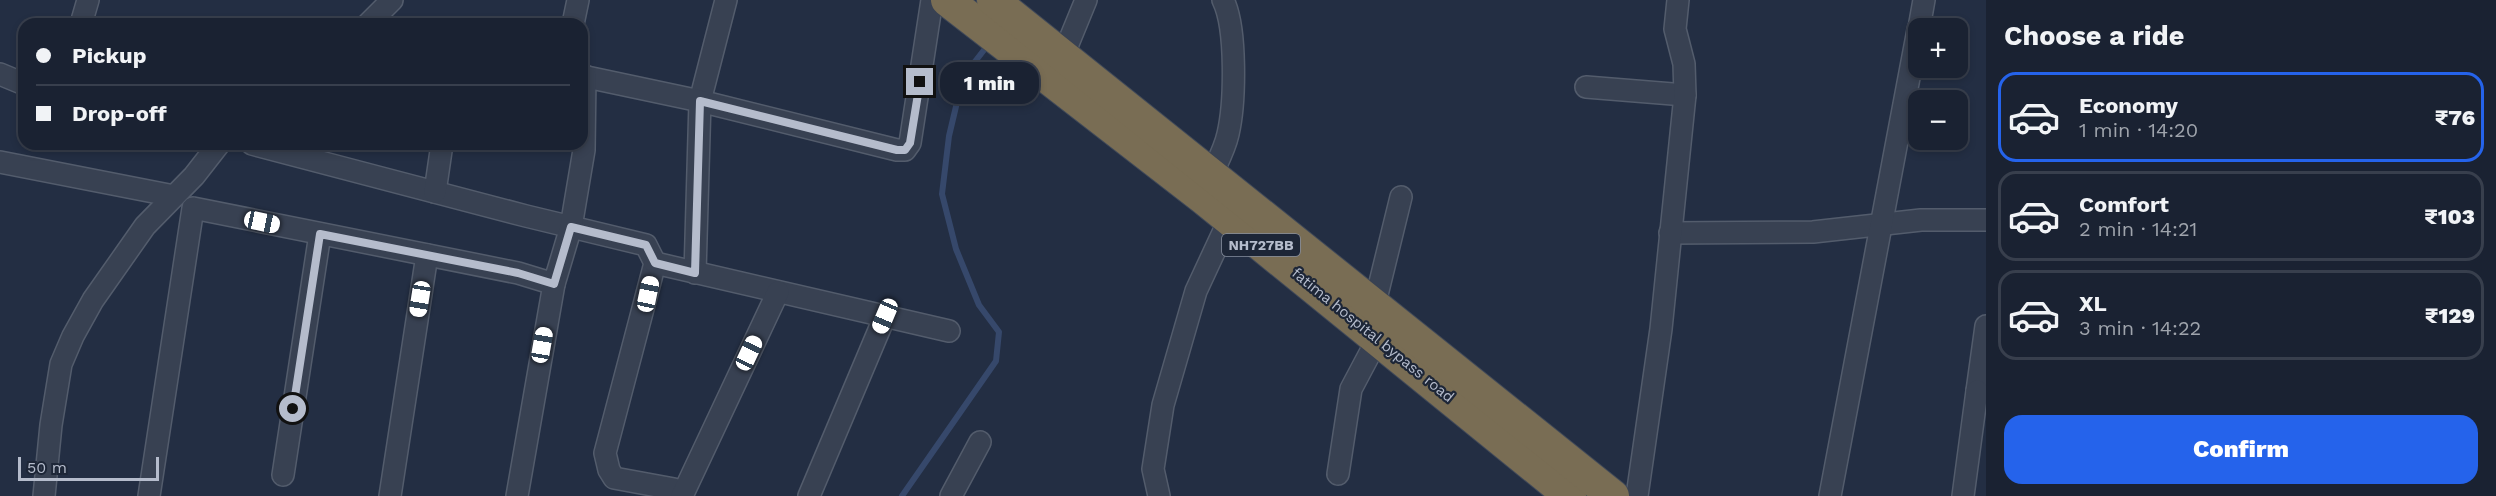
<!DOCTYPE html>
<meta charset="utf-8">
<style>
body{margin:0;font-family:"Work Sans",sans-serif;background:#232a3a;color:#f1f3f6;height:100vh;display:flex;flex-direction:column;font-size:22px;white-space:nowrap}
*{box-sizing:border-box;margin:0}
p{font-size:20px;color:#9fa4ac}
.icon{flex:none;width:33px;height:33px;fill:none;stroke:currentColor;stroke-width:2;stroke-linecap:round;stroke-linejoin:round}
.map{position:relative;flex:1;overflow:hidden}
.drawer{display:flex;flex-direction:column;background:#1a2232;width:510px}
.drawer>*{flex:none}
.banner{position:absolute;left:18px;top:18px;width:570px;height:132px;border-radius:18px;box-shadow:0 3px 9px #0003,0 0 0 2px #383f4d;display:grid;align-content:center;height:132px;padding:0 18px;background:#1a2232}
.tools{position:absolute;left:1908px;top:18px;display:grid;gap:12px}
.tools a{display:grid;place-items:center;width:60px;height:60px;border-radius:12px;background:#1a2232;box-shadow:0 3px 9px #0003,0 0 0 2px #383f4d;font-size:30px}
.scale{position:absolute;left:18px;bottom:15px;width:141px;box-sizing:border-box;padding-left:6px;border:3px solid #b5bccc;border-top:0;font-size:16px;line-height:21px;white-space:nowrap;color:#b5bccc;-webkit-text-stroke:4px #1d2637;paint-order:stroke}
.end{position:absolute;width:27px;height:27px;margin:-14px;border:8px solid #b5bccc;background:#111;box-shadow:0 0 0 3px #111}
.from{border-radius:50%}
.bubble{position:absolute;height:42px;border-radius:18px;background:#1a2232;box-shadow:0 3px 9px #0003,0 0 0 2px #383f4d;font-size:20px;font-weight:800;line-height:42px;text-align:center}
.car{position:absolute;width:18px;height:36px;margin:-18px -9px;border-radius:8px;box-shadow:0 0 4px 2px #0007;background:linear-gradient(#fff 24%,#345 0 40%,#fff 0 76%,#345 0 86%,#fff 0)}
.banner b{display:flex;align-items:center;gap:21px;height:57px;font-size:22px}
.banner b+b{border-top:2px solid #383f4d}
.banner i{width:15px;height:15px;background:#f1f3f6}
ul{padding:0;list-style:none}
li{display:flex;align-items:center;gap:18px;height:90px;margin:0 12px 9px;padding:0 6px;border:3px solid #383f4d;border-radius:18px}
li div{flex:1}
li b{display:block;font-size:22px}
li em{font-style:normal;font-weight:800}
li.current{border-color:#2563eb}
li>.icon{width:54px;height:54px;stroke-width:1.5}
h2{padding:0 18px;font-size:27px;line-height:72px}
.button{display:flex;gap:12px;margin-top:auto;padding:12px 18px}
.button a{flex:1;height:69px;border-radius:18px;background:#2563eb;color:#fff;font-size:24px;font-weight:800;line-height:69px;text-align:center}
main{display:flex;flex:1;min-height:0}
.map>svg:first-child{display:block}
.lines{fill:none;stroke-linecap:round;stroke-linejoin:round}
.stream{stroke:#36486b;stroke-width:6}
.minor-casing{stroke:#535c6c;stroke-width:24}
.highway-casing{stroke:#404959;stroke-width:34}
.minor{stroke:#384152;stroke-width:21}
.highway{stroke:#796d54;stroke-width:32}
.route{stroke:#b5bccc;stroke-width:8}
.labels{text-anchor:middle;stroke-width:4.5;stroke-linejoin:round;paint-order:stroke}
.shield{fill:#1d2637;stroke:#878f9f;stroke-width:1.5}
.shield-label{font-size:14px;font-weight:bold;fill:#b5bccc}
.street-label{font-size:15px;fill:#b5bccc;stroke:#1d2637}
</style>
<main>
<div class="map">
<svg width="1986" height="496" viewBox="0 0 1986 496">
<rect width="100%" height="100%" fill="#232e43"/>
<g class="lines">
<polyline class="stream" points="902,496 996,361 999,332 979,305 956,249 942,194 949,136 963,77 984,50"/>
<g class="minor-casing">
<g id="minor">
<polyline points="726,0 700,101 897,150 905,150 910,143 932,0"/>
<polyline points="81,24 88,0"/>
<polyline points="368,24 392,0"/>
<polyline points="573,24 578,0"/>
<polyline points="1919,28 1924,0"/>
<polyline points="1063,56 1086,0"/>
<polyline points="0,74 24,84"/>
<polyline points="582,76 700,101 695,273"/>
<polyline points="1586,87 1685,95"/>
<polyline points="252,144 526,216 646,245 655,263 605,453 609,470 614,478 674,489 676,496"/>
<polyline points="0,162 174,196"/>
<path d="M1212,174C1218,161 1225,148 1228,134C1235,104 1237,28 1223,0"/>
<polyline points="435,192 442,144"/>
<polyline points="1670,233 1813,232 1921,220 1986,220"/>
<polyline points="655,263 949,331"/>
<polyline points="554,284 571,227 584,150 585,76"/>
<polyline points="1375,303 1401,197"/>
<polyline points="1986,326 1977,391 1986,392"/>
<polyline points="1338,474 1351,389 1378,338"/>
<polyline points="283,475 320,234"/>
<polyline points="44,496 51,425 61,364 73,336 93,300 145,226 194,176 219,144"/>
<polyline points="149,496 193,208 518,273 554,284 517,496"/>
<polyline points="390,496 427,255"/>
<polyline points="682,496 778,292"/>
<polyline points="809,496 885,316"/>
<polyline points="951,496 980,442"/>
<polyline points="1159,496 1153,469 1163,405 1196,291 1229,220 1238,210"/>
<polyline points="1637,496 1661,329 1685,95 1684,64 1675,29 1678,0"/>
<polyline points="1830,496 1918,30"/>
<polyline points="1963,496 1977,391"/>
</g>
</g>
<g class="highway-casing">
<g id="highway">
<polyline points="947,0 1203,198 1570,496"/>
<polyline points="993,0 1613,496"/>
</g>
</g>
<use href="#minor" class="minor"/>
<use href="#highway" class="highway"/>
</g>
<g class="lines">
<polyline class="route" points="293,409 320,234 518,273 554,284 571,227 646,245 655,263 695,273 700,101 897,150 905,150 910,143 920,82"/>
</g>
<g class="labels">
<rect class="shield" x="1222" y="234" width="78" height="22" rx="4.5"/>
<g class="shield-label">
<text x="1261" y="250">NH727BB</text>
</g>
<g class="street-label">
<text transform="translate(1373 335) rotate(39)" y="5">fatima hospital bypass road</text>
</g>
</g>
</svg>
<div class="tools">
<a>+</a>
<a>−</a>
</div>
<div class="scale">50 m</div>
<i class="end from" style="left:293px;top:409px"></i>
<i class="end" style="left:920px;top:82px"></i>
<div class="bubble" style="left:940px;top:62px;width:99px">1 min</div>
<i class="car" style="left:262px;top:222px;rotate:102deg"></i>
<i class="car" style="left:648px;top:294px;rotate:12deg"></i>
<i class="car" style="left:420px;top:299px;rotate:189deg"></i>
<i class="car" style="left:885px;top:316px;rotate:203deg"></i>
<i class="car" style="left:542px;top:345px;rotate:10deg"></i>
<i class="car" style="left:749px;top:353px;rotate:25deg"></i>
<div class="banner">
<b><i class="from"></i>Pickup</b>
<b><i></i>Drop-off</b>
</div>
</div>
<section class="drawer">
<h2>Choose a ride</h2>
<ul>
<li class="current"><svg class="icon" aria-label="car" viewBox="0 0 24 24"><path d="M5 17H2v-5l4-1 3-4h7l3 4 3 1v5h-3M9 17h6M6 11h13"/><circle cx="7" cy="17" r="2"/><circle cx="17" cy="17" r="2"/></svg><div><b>Economy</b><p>1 min · 14:20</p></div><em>₹76</em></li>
<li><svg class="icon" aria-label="car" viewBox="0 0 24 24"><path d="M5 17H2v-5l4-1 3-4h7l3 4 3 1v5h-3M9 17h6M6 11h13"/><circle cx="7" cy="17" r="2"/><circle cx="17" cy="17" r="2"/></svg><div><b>Comfort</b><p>2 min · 14:21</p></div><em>₹103</em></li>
<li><svg class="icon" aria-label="car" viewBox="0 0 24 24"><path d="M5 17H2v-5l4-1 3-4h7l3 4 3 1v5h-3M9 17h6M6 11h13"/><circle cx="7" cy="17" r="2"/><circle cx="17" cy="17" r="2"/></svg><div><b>XL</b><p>3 min · 14:22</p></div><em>₹129</em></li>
</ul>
<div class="button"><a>Confirm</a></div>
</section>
</main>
